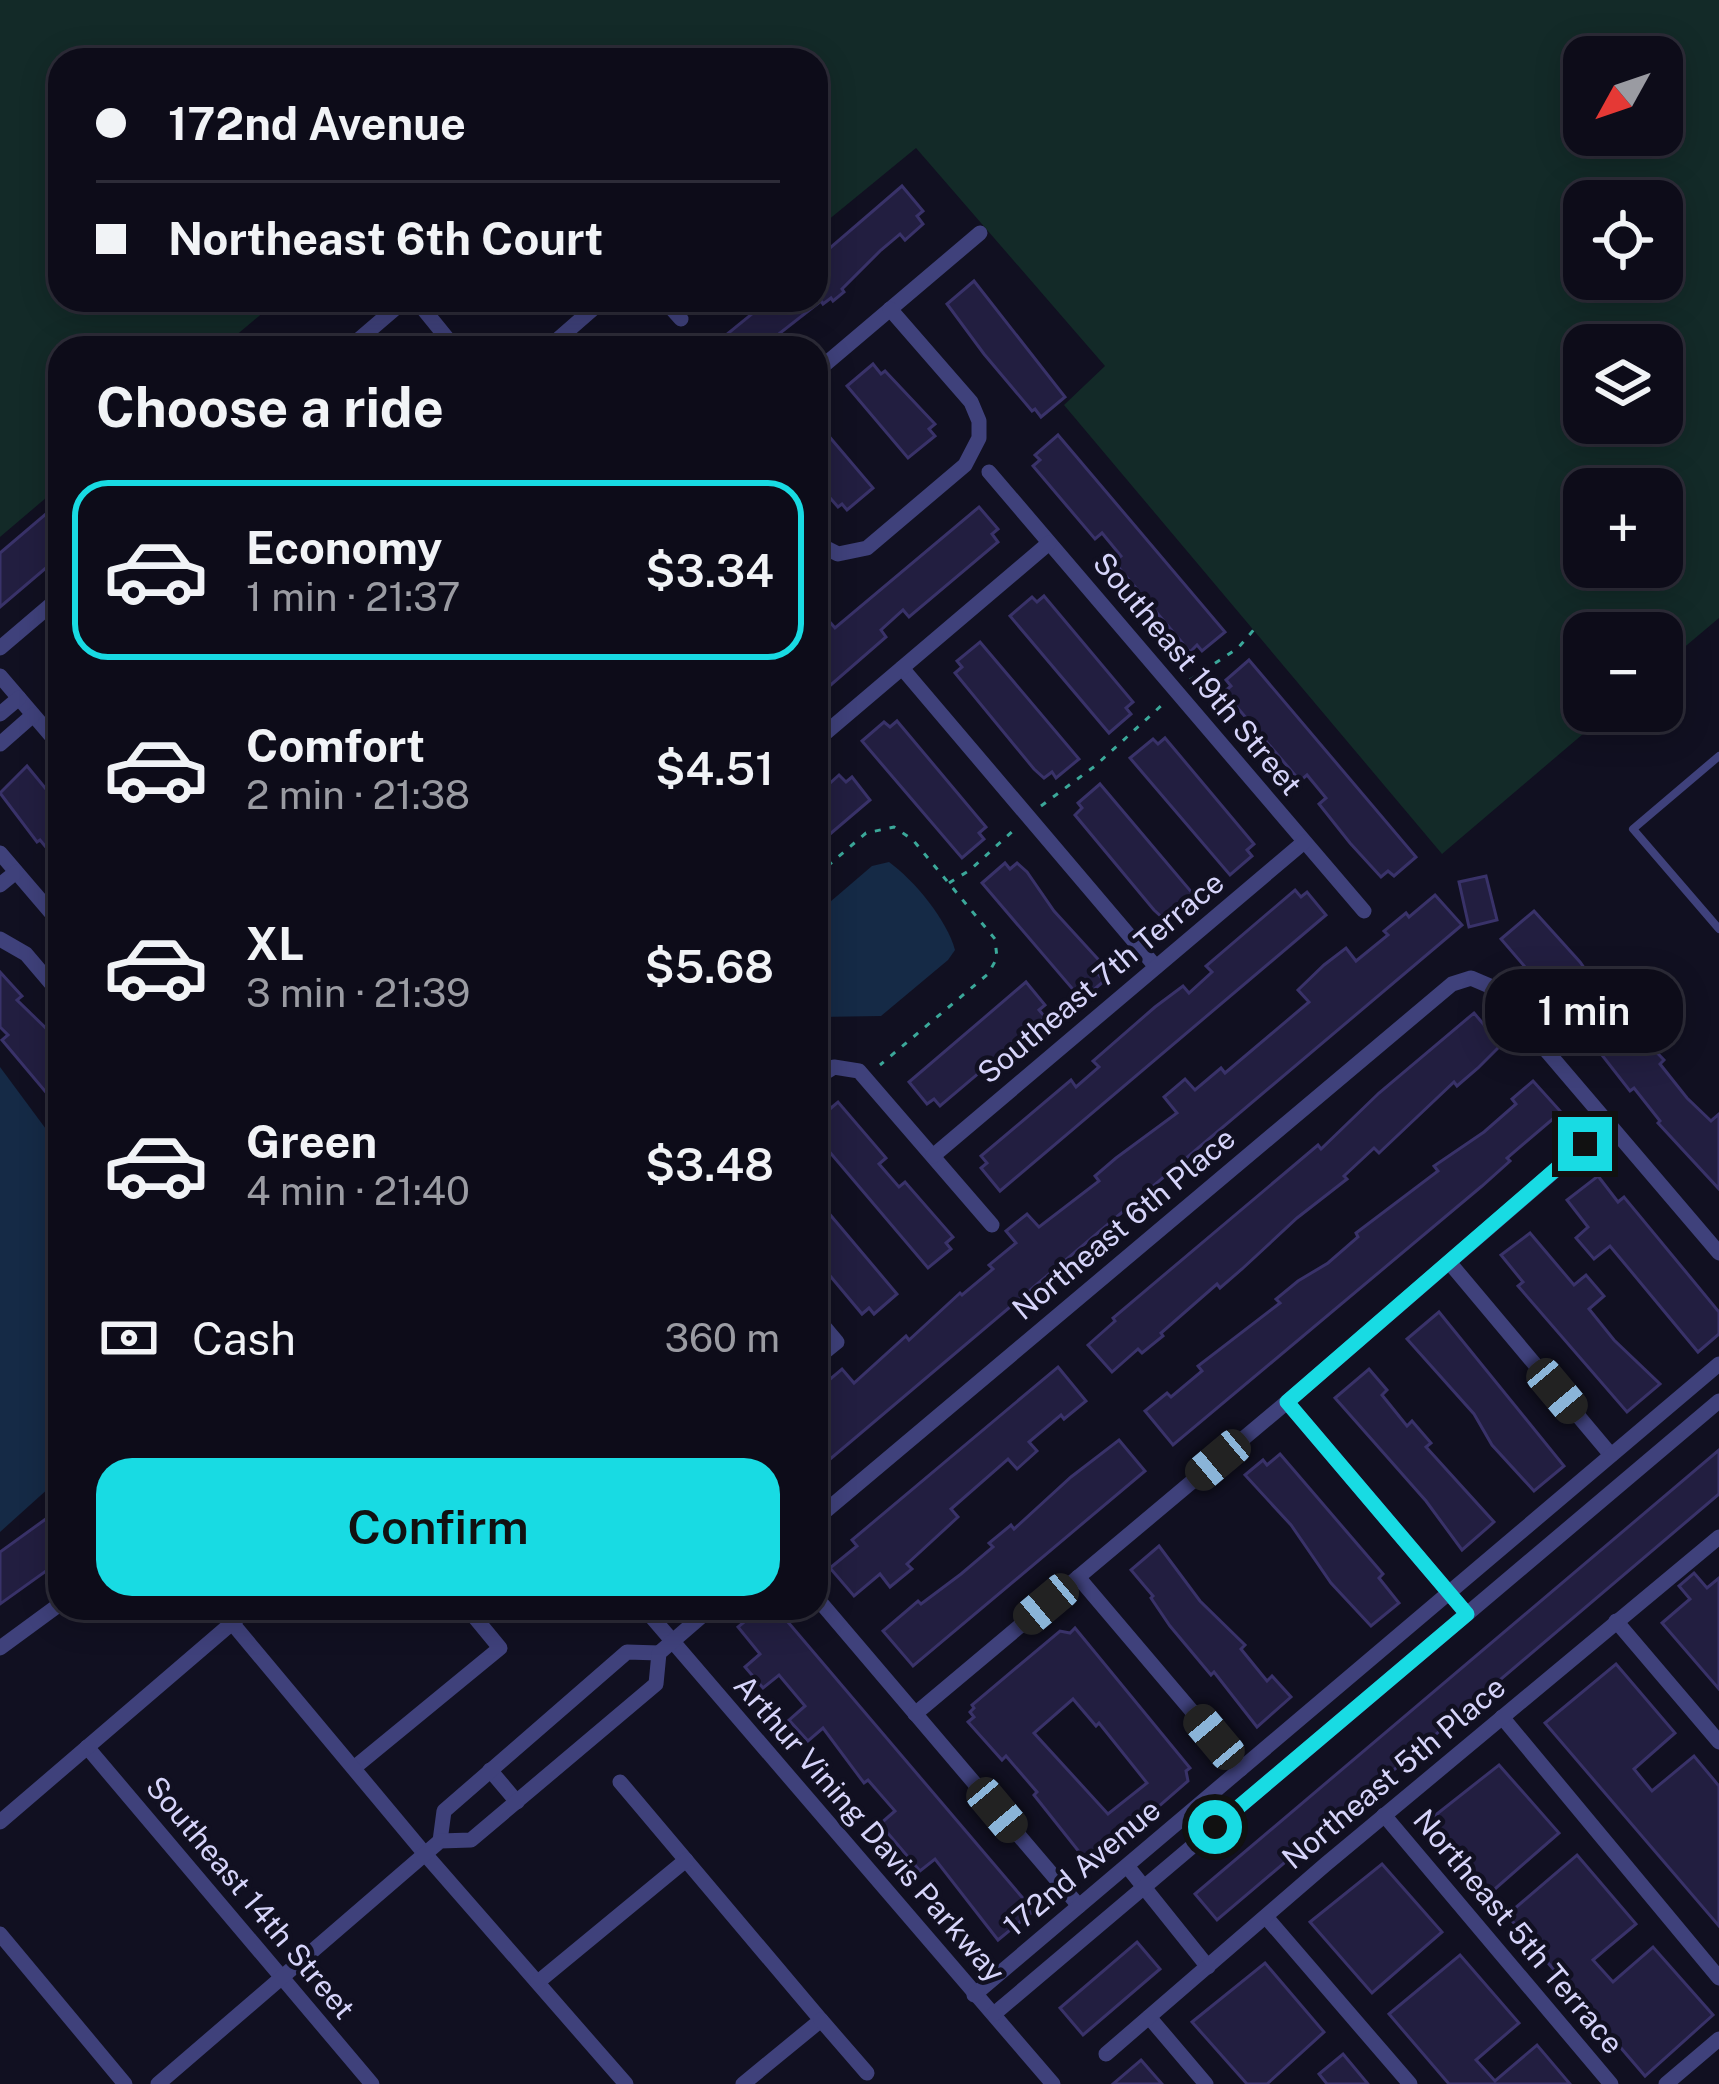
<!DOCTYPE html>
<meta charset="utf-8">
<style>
body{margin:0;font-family:"Public Sans",sans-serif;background:#161522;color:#f1f3f6;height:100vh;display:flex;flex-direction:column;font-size:45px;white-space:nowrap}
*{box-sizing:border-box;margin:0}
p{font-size:39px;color:#9a9ba2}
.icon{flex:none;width:66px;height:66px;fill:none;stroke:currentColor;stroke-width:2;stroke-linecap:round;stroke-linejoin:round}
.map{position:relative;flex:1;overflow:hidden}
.sheet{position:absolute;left:48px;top:336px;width:780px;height:1284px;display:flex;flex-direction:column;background:#0d0c19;border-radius:36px;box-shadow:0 6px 30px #0003,0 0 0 3px #2d2c38}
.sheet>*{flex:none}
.banner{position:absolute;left:48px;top:48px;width:780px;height:264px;border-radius:36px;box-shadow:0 6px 30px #0003,0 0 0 3px #2d2c38;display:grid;align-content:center;height:264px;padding:0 48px;background:#0d0c19}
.needle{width:78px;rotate:230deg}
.buttons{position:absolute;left:1563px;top:36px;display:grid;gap:24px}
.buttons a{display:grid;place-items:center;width:120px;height:120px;border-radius:24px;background:#0d0c19;box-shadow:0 6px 30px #0003,0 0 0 3px #2d2c38;font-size:60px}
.end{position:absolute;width:54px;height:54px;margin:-27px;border:15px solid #18dbe3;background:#111;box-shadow:0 0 0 6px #111}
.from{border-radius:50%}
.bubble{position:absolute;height:84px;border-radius:36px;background:#0d0c19;box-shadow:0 6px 30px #0003,0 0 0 3px #2d2c38;font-size:39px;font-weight:600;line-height:84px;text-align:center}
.car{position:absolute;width:36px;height:72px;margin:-36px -18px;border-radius:15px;box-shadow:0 0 9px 3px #0007;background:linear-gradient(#222 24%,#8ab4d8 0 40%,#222 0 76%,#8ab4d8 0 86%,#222 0)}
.banner b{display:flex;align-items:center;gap:42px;height:114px;font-size:45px}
.banner b+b{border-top:3px solid #2d2c38}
.banner i{width:30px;height:30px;background:#f1f3f6}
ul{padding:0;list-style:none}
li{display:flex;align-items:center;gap:36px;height:180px;margin:0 24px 18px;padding:0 24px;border:6px solid transparent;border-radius:36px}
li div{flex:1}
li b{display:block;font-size:45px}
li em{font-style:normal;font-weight:600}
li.active{border-color:#18dbe3}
li>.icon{width:108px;height:108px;stroke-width:1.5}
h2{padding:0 48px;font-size:54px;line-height:144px}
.pay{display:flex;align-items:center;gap:30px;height:132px;padding:0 48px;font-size:45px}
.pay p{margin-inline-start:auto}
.primary-button{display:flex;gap:24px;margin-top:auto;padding:24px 48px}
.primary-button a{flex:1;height:138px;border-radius:36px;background:#18dbe3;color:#111;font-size:48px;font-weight:600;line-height:138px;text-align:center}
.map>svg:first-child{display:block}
.green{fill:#132a28;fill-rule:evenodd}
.water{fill:#152a46}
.building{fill:#221e40;stroke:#393269;stroke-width:3;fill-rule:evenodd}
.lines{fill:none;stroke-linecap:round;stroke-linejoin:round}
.path{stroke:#3ba89a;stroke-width:3;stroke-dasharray:6 9;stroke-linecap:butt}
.lane{stroke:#3f417b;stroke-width:8}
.street{stroke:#3f417b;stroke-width:15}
.route{stroke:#18dbe3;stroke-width:15}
.labels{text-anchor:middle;stroke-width:9;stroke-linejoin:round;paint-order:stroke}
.street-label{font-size:30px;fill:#d6d4fa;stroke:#111021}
</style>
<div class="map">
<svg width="1719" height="2084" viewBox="0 0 1719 2084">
<rect width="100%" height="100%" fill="#111021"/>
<path class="green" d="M0,0H1719V618L1662,666V633H1584V711H1610L1442,854L1064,405L1105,366L916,148L816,230V60H574L568,53L559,60H60V300H278L221,348H60V486L0,537ZM1584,57H1662V135H1584ZM1584,201H1662V279H1584ZM1584,345H1662V423H1584ZM1584,489H1662V567H1584Z"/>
<g class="water">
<path d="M889,862C914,880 947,920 955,950L948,960L881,1016L818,1017L816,914L872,866Z"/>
<polygon points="0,1067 60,1148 60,1478 0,1532"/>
</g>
<g class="building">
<polygon points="902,186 923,211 917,216 923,224 905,240 900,234 881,250 842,289 844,292 833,301 831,298 823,304 821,301 761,348 710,348 769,300 820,300 816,296 816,260"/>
<polygon points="974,281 1065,397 1041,417 1035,409 1032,411 984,354 947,304"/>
<polygon points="873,364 881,374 885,371 935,424 929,429 935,436 908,458 847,386"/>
<polygon points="816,421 873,488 847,510 842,504 838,507 816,482"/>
<polygon points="1058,435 1225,632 1202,651 1197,645 1190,652 1114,562 1121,556 1102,533 1095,539 1033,466 1040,460 1035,455"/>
<polygon points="60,502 60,556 0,607 0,553"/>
<polygon points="979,507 998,529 992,534 998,542 909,617 903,610 881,630 886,637 825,690 823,687 816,693 816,606 835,628"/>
<polygon points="1044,596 1133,702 1126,708 1131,714 1109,733 1010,616 1032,597 1037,602"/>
<polygon points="980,642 1079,759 1056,778 1052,772 1044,778 1034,769 955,673 962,667 957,661"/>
<polygon points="1249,660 1416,857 1394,876 1388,871 1381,877 1350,843 1319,804 1326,798 1307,775 1300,781 1224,692 1231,686 1226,680"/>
<polygon points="897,721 986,827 979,833 984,839 962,858 862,741 884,722 890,727"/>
<polygon points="1165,738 1254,844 1247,850 1252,856 1230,875 1130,758 1153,739 1158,744"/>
<polygon points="27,766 60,806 60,864 40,840 37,842 0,793"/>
<polygon points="839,775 846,782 852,777 870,800 816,846 816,796"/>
<polygon points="1100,784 1199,901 1177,920 1171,914 1165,920 1154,910 1075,815 1082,808 1078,803"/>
<polygon points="1005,863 1010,869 1017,863 1027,872 1054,911 1107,969 1099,975 1104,981 1082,1000 982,883"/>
<polygon points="1486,876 1497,920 1469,927 1459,882"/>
<polygon points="1295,890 1301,897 1307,892 1326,915 1000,1191 981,1168 987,1163 981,1156 1071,1080 1076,1087 1099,1067 1093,1061 1155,1007 1183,986 1189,993 1212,972 1206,966"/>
<polygon points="1435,895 1462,925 816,1471 816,1391 842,1369 854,1383 906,1336 909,1340 960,1293 962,1295 993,1269 989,1265 1016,1243 1006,1231 1027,1214 1039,1227 1099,1181 1095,1176 1116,1158 1177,1113 1164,1097 1185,1079 1195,1090 1221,1068 1225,1073 1309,1002 1298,990 1324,965 1346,948 1356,961 1388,935 1384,931 1406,913 1409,917"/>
<polygon points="1534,911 1580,962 1619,1018 1622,1016 1664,1060 1660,1064 1687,1098 1711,1121 1719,1114 1719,1189 1658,1123 1660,1121 1634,1088 1630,1091 1566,1009 1563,1011 1501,939"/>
<polygon points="0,972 22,996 17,1000 60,1042 60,1109 2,1040 8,1035 0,1027"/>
<polygon points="1026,982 1045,1005 1039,1010 1045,1017 940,1106 934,1099 927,1104 909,1082"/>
<polygon points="1474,1013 1501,1045 1478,1068 1457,1086 1454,1082 1379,1153 1374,1148 1344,1176 1347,1179 1297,1218 1242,1269 1220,1288 1217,1284 1161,1333 1163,1336 1142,1353 1138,1349 1112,1372 1088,1345 1115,1321 1113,1318 1292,1167 1318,1145 1321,1149 1379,1093"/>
<polygon points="1533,1081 1561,1112 1507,1158 1510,1161 1482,1186 1173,1445 1145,1411 1167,1393 1171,1397 1202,1371 1198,1366 1280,1303 1276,1299 1298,1281 1328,1263 1358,1237 1356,1233 1438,1171 1434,1166 1484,1132 1516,1104 1512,1099"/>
<polygon points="826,1102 831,1108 838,1102 886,1158 879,1164 899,1187 905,1182 953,1237 946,1243 951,1249 928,1268 816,1136 816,1111"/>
<polygon points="1598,1176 1618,1202 1624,1197 1719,1312 1719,1334 1698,1352 1610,1246 1594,1259 1576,1238 1588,1227 1567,1200"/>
<polygon points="816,1198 897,1294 874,1314 869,1308 862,1314 816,1259"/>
<polygon points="1530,1233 1574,1285 1586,1275 1604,1296 1589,1309 1614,1340 1660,1384 1627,1412 1518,1286 1523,1282 1501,1255"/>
<polygon points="1439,1312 1564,1466 1534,1491 1492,1445 1474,1414 1407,1339"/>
<polygon points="1058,1367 1086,1401 1064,1419 1061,1415 1029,1442 1037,1451 1017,1469 1008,1459 951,1509 958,1517 907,1564 912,1569 890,1587 880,1574 854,1596 830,1568 857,1546 852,1540"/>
<polygon points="1369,1369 1387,1390 1382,1395 1407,1426 1412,1421 1431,1443 1426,1447 1494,1522 1462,1550 1426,1501 1335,1398"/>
<polygon points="1119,1440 1145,1471 913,1666 883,1631 918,1601 921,1604 961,1574 993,1547 989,1543 1011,1525 1014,1529 1071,1477"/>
<polygon points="1719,1450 1719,1494 1217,1920 1195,1894"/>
<polygon points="1280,1454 1383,1574 1379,1578 1399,1603 1371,1626 1331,1583 1291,1525 1245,1475 1263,1460 1267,1465"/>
<polygon points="50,1516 54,1523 60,1519 60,1561 0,1604 0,1552"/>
<polygon points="1159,1546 1200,1601 1245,1645 1241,1649 1267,1681 1272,1676 1291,1697 1257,1727 1214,1672 1211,1675 1170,1626 1151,1598 1153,1596 1131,1570"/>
<polygon points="1694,1573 1707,1588 1719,1578 1719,1689 1662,1623 1690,1599 1679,1586"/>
<polygon points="761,1608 776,1608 1027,1903 1025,1905 1031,1913 998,1940 935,1859 920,1871 880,1824 895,1811 868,1780 864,1783 823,1728 808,1741 789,1720 805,1706 779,1675 763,1688 745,1667 760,1654 738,1627"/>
<path d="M1075,1628L1190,1768L1186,1771L1188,1781L1095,1862L1088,1854L1084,1858L1034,1795L1037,1792L1006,1756L1002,1760L968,1722L974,1717L970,1712L974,1708L972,1705L1060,1631L1070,1633ZM1073,1699L1096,1726L1099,1723L1147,1783L1108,1814L1034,1733Z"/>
<polygon points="1616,1664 1675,1733 1634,1769 1652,1791 1694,1756 1719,1786 1719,1926 1545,1723"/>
<polygon points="1499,1765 1559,1833 1488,1895 1428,1821"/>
<polygon points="1577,1855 1636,1924 1593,1960 1613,1982 1653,1947 1713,2015 1645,2076 1507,1915"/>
<polygon points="1382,1864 1442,1932 1372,1993 1310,1922"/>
<polygon points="1137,1942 1160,1969 1083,2035 1060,2008"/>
<polygon points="1460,1955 1519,2023 1476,2060 1495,2081 1537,2045 1570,2084 1449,2084 1389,2014"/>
<polygon points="1265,1963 1324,2032 1267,2084 1247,2084 1192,2022"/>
<polygon points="1343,2054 1368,2084 1327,2084 1319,2074"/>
<polygon points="1141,2060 1162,2084 1113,2084"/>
</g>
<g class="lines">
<g class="path">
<polyline points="1190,680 1238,648 1257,626"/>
<polyline points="1041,806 1095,766 1162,705"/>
<polyline points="816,876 866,833 894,827 913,840 995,939 997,958 988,974 880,1065"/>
<polyline points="949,883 970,870 1015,829"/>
</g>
<polyline class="lane" points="1719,756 1633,829 1719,929"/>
<g class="street">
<polyline points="416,300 455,348"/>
<polyline points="664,300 681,319"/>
<polyline points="349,348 405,300"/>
<polyline points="548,348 603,300"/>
<polyline points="816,372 980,233"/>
<polyline points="989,472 1364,911"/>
<polyline points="816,543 838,554 867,548 965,465 979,438 979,421 971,402 890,309"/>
<polyline points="0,648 60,597"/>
<polyline points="902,668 1156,967"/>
<polyline points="0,676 60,746"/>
<polyline points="0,714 19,698"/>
<polyline points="816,741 1049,543"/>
<polyline points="0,744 33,715"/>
<polyline points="0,853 60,923"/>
<polyline points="0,885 16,872"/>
<polyline points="0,939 26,954 60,994"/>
<polyline points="816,1078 834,1067 859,1071 992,1225"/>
<polyline points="933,1156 1304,842"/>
<polyline points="1449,1262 1611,1455"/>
<polyline points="816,1317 837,1342 816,1359"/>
<polyline points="1287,1402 1467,1614"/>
<polyline points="816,1519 1452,984 1471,978 1492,987 1719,1253"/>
<polyline points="1078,1577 1241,1769"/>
<polyline points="816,1597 1079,1906"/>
<polyline points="644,1608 1053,2084"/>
<polyline points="1616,1621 1719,1742"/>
<polyline points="232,1623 249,1608"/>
<polyline points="0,1648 60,1604"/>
<polyline points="915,1714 1287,1402 1610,1123"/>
<polyline points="1502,1717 1719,1978"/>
<polyline points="87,1747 372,2084"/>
<polyline points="355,1767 500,1648 467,1608"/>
<polyline points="490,1770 517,1802"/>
<polyline points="620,1782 821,2020 743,2084"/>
<polyline points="1384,1815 1611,2084"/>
<polyline points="0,1822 232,1623 425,1854 626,2084"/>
<polyline points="440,1841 444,1811 627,1652 659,1653"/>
<polyline points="1127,1866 1208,1967"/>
<polyline points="1266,1917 1410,2084"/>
<polyline points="0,1934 125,2084"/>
<polyline points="538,1982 686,1860"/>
<polyline points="974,1995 1719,1364"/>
<polyline points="994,2014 1719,1401"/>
<polyline points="1149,2017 1206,2084"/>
<polyline points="821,2020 867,2073"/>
<polyline points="1106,2054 1326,1864 1719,1537"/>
<polyline points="158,2084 440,1841 471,1840 656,1684 659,1653 711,1608"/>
<polyline points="1666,2084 1719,2039"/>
</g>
</g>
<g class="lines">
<polyline class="route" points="1215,1827 1467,1614 1287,1402 1585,1144"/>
</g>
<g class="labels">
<g class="street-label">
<text transform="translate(1197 674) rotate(50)" y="10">Southeast 19th Street</text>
<text transform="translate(1101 978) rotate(-40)" y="10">Southeast 7th Terrace</text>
<text transform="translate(1124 1224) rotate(-40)" y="10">Northeast 6th Place</text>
<text transform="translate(1394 1773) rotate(-40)" y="10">Northeast 5th Place</text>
<text transform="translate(869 1829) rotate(49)" y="10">Arthur Vining Davis Parkway</text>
<text transform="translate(1082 1868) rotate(-40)" y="10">172nd Avenue</text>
<text transform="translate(250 1898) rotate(50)" y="10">Southeast 14th Street</text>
<text transform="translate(1518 1932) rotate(50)" y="10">Northeast 5th Terrace</text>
</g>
</g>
</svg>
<div class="buttons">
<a><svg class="needle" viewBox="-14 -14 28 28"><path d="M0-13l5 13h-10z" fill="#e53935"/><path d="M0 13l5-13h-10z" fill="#9a9ba2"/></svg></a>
<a><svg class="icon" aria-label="locate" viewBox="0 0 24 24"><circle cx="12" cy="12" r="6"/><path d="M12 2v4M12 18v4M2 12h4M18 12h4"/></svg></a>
<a><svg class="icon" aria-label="layers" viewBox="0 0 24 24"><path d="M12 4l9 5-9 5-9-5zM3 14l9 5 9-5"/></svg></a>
<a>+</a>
<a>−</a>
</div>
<i class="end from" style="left:1215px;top:1827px"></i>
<i class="end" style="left:1585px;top:1144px"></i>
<div class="bubble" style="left:1485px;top:969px;width:198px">1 min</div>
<i class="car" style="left:1557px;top:1391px;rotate:140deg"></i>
<i class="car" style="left:1218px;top:1460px;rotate:230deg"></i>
<i class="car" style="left:1046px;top:1604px;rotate:230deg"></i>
<i class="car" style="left:1214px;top:1737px;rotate:320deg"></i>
<i class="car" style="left:997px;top:1810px;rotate:140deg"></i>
<div class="banner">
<b><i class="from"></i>172nd Avenue</b>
<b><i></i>Northeast 6th Court</b>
</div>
<section class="sheet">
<h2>Choose a ride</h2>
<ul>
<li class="active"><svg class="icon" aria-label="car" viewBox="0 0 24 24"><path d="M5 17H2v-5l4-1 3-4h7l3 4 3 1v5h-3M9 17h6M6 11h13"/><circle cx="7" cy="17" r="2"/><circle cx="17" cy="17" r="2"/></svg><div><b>Economy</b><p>1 min · 21:37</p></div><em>$3.34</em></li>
<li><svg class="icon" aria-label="car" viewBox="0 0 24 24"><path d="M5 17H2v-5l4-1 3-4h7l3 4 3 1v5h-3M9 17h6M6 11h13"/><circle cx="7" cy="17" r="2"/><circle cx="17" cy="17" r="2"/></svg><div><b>Comfort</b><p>2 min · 21:38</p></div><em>$4.51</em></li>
<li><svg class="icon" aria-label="car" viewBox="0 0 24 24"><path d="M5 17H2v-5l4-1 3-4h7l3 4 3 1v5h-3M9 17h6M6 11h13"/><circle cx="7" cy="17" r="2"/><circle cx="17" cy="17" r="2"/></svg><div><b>XL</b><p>3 min · 21:39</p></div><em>$5.68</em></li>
<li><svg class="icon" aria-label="car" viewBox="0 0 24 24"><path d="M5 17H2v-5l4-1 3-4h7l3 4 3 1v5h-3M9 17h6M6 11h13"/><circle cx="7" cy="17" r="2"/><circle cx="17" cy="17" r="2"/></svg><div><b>Green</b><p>4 min · 21:40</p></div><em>$3.48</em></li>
</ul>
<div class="pay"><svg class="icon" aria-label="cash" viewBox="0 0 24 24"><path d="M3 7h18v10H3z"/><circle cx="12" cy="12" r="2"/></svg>Cash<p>360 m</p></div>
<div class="primary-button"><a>Confirm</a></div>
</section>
</div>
